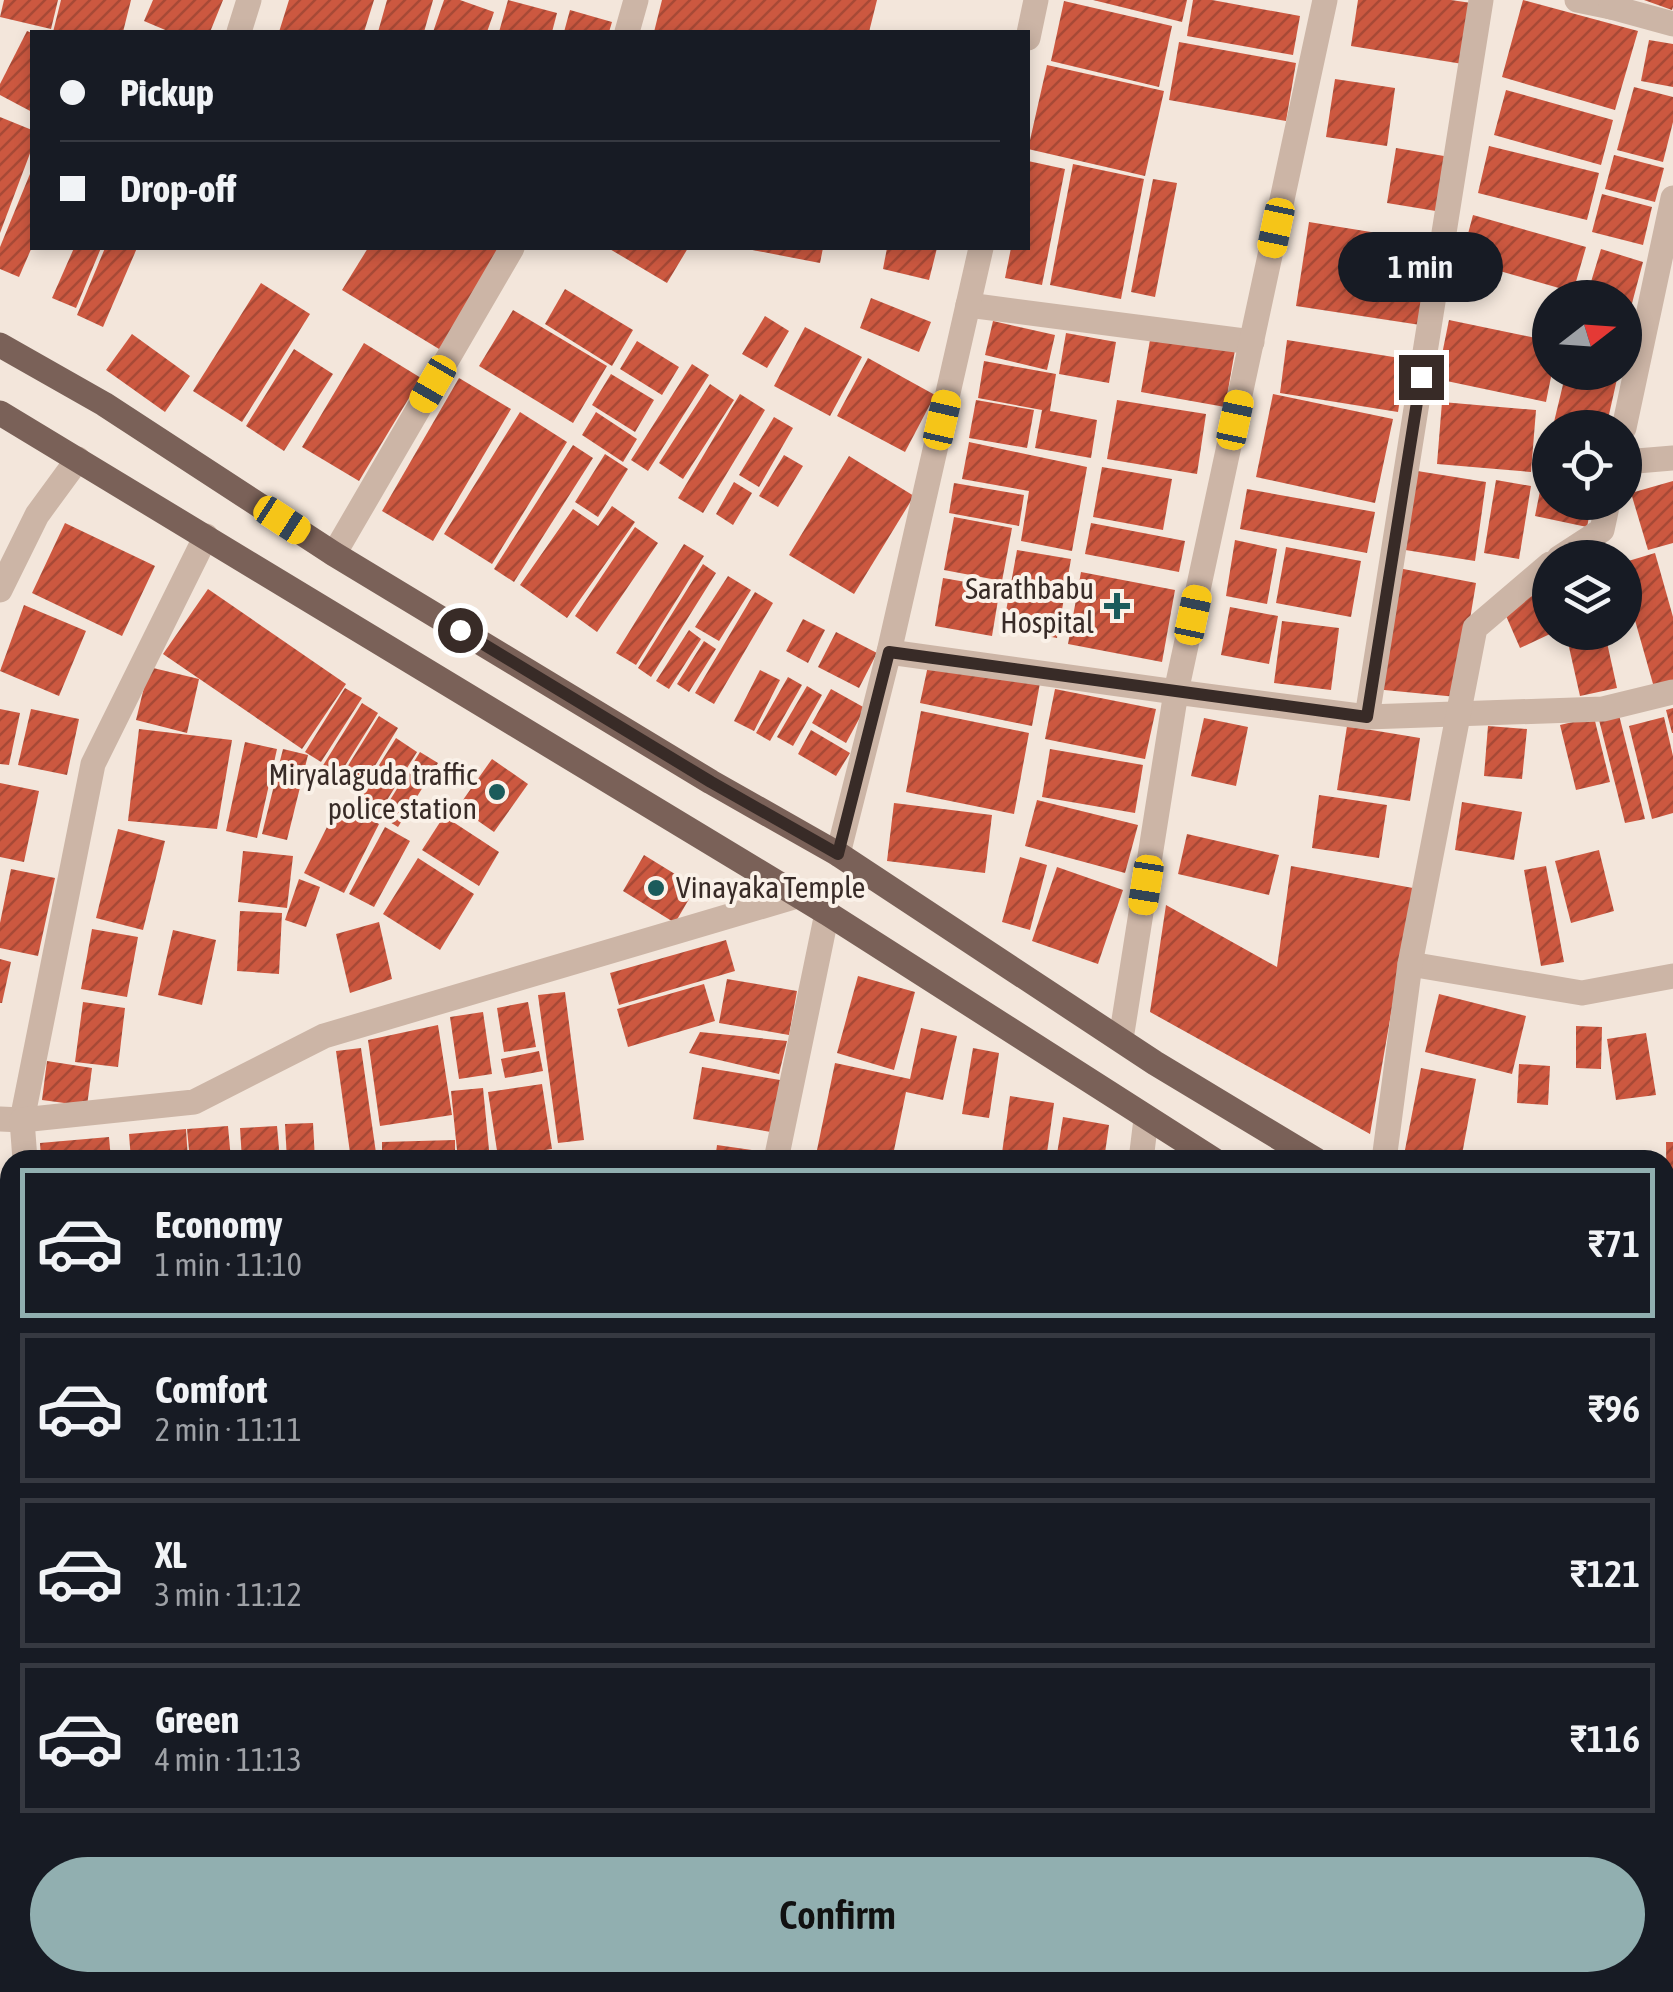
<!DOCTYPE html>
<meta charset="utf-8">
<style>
body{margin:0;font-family:"Asap Condensed",sans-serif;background:#20242c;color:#f1f3f6;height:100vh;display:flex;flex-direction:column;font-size:38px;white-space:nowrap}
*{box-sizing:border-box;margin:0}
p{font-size:32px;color:#9ea1a6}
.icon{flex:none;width:55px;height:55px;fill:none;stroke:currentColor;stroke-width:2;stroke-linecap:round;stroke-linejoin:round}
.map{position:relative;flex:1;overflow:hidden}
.drawer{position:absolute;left:0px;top:1150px;width:1675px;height:842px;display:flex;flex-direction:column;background:#171b24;border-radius:30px 30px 0 0;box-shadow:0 5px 15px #0003}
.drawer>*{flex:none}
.top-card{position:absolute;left:30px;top:30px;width:1000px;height:220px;border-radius:0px;box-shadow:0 5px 15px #0003;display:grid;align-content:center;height:220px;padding:0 30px;background:#171b24}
.needle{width:65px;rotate:73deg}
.tools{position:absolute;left:1532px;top:280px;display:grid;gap:20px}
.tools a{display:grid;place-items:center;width:110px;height:110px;border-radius:50%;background:#171b24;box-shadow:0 5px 15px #0003;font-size:50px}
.end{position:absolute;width:45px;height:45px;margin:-22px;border:12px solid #382b27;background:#fff;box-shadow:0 0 0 5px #fff}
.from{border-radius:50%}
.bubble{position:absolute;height:70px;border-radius:35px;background:#171b24;box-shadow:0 5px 15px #0003;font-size:32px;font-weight:600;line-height:70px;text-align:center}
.car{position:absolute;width:30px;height:60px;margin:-30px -15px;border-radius:12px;box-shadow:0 0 8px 2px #0007;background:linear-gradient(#f5c518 24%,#345 0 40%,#f5c518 0 76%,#345 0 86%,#f5c518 0)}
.top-card b{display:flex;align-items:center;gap:35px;height:95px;font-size:38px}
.top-card b+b{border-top:2px solid #363941}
.top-card i{width:25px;height:25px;background:#f1f3f6}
ul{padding:18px 0 0;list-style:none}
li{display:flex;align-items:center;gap:30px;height:150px;margin:0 20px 15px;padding:0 10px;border:5px solid #363941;border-radius:0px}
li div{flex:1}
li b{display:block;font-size:38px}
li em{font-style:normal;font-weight:600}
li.current{border-color:#91afb0}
li>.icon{width:90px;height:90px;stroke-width:1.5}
.primary-button{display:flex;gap:20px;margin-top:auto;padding:20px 30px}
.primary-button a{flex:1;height:115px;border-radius:60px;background:#91afb0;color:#111;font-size:40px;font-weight:600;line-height:115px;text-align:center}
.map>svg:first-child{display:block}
.building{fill:url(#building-hatch)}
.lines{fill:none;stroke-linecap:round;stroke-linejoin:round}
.minor{stroke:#ccb5a6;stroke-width:25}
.major{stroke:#7a6158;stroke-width:25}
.route{stroke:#382b27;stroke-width:12}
.poi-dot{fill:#1b5b5b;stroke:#faf1e8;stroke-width:4}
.labels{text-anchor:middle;stroke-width:8;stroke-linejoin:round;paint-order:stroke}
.poi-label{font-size:30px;fill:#382b27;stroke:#faf1e8;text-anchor:end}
</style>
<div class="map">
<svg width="1673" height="1992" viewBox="0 0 1673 1992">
<defs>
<pattern id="building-hatch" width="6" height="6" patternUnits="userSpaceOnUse" patternTransform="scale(2.5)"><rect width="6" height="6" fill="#cc5840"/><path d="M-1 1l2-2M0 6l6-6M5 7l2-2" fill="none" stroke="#a74936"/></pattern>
</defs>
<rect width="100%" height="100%" fill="#f3e6db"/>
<g class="building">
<polygon points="4,0 58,0 51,29 0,17"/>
<polygon points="61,0 131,0 123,32 53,32"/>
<polygon points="153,0 223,0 210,32 170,32 144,21"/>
<polygon points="289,0 374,0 364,32 279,32"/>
<polygon points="387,0 433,0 424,32 378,32"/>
<polygon points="444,0 460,0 494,12 487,32 433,32"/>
<polygon points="508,0 557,13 552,32 499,32"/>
<polygon points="662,0 877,0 869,32 654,32"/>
<polygon points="1093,0 1187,0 1182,22"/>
<polygon points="1193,0 1212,0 1300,16 1293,55 1187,36"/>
<polygon points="1358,0 1451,0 1478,4 1469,65 1351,46"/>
<polygon points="1523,0 1638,31 1615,110 1502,77"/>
<polygon points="1644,0 1673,0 1673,7 1672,10"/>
<polygon points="1064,1 1172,26 1159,87 1051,61"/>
<polygon points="570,10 612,22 609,32 564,32"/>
<polygon points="27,31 32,33 32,112 0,95 0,84"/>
<polygon points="1649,40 1673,44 1673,87 1641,81"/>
<polygon points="1179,42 1296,63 1286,121 1169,100"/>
<polygon points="1047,65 1164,91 1145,176 1028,149"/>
<polygon points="1335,79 1395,88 1387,146 1326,137"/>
<polygon points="1634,87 1673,97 1673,122 1663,162 1617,150"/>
<polygon points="1506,90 1613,120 1601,165 1494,135"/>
<polygon points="0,117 32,130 32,148 0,233"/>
<polygon points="1489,146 1599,173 1587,220 1478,193"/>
<polygon points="1396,148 1450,157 1442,212 1387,203"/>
<polygon points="1614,155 1664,168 1655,202 1605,189"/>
<polygon points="1028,161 1065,169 1042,285 1005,278 1011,248 1028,248"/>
<polygon points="1073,164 1144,179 1121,299 1050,285"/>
<polygon points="32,169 32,247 19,277 0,269 0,247"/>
<polygon points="1153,179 1177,183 1155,297 1131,292"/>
<polygon points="1602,194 1652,207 1643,245 1592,232"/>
<polygon points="1473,215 1586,247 1573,292 1461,260"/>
<polygon points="1309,222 1439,243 1427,326 1296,306"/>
<polygon points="74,248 101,248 76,308 52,298"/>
<polygon points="105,248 137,248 103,327 77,315"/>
<polygon points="368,248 507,248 444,352 342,290"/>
<polygon points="608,248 688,248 667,283"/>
<polygon points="742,248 823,248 820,263"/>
<polygon points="887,248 937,248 929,280 883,269"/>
<polygon points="1601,249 1643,262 1631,307 1625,306 1625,298 1587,295"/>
<polygon points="261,283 310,314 242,422 193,391"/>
<polygon points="565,289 633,330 612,366 545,324"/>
<polygon points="871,298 931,322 919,352 860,328"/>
<polygon points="513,310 607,366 573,423 479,366"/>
<polygon points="765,316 789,331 767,368 742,354"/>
<polygon points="1449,320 1550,341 1552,372 1546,402 1437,379"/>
<polygon points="993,321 1055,335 1047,370 985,355"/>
<polygon points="805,327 862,357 830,416 774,386"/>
<polygon points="1066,333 1116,342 1109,383 1059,374"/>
<polygon points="132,334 190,376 165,412 106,370"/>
<polygon points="1151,334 1235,350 1225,407 1141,392"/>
<polygon points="1287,340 1406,359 1398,412 1280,393"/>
<polygon points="637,341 679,367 662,395 620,369"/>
<polygon points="364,343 421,378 359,481 302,447"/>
<polygon points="294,349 333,374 284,451 246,426"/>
<polygon points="868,358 935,395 905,452 837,416"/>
<polygon points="984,361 1056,374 1050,411 1097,420 1091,458 1035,448 1042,410 978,398"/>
<polygon points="692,364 709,375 648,471 631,460"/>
<polygon points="1566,372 1590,372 1617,379 1606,428 1577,428 1554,422"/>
<polygon points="611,374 654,400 635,432 592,405"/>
<polygon points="459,378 511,409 433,541 382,511"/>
<polygon points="710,384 734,400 683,479 659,463"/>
<polygon points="740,394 765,410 703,513 678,498"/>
<polygon points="1273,394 1393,419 1375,503 1256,477"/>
<polygon points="976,400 1034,410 1027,448 969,438"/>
<polygon points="1117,400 1206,414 1197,474 1107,459"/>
<polygon points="1442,402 1536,410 1531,472 1437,464"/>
<polygon points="520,412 567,442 492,564 444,534"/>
<polygon points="596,412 637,439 623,462 582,435"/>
<polygon points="774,417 793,428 759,487 739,475"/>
<polygon points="969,442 1087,467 1072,551 1021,541 1029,491 962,479"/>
<polygon points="573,445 593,458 514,582 494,569"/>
<polygon points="605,454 628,469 598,517 575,502"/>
<polygon points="784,455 803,466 778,507 759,496"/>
<polygon points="849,456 914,496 854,594 789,555"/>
<polygon points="1545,466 1550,467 1550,502 1592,502 1587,527 1535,516"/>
<polygon points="1102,467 1172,479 1163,530 1093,517"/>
<polygon points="1411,470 1486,482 1475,561 1399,549"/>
<polygon points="1496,480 1531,486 1519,559 1484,553"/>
<polygon points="1673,481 1673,543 1648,550 1631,493"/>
<polygon points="734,482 752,493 733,525 716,514"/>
<polygon points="954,483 1024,495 1019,526 949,513"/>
<polygon points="1247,489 1375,512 1367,553 1240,529"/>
<polygon points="612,506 635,522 567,618 520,585 573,509 598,526"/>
<polygon points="954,517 1012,528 1002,581 944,570"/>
<polygon points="65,523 155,566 122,636 32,593"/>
<polygon points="1091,523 1185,541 1179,572 1085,554"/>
<polygon points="635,527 658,543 597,632 575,616"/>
<polygon points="1235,540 1277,549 1267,604 1226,596"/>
<polygon points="684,544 704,556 636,665 616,653"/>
<polygon points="1286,547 1361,561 1351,617 1276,603"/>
<polygon points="1017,550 1071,559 1057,638 1003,628"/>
<polygon points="1655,553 1673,617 1673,687 1655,691 1625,585 1625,562"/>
<polygon points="703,564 716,573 651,677 638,668"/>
<polygon points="1393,567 1476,583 1457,697 1374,689"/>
<polygon points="1081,572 1175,590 1162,662 1068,644"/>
<polygon points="728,576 751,590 719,641 695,627"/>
<polygon points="943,578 1000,588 992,636 935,626"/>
<polygon points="1550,588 1550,634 1520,648 1503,609"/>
<polygon points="208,589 346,684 302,749 163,654"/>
<polygon points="755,592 773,603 714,704 695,693"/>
<polygon points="24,605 86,631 59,696 0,671"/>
<polygon points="1230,607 1278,616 1269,664 1221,655"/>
<polygon points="803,619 825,630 808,663 786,651"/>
<polygon points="1282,621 1339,628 1331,690 1274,683"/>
<polygon points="689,630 701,639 669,689 656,681"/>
<polygon points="836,632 877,653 859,688 818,667"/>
<polygon points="1606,638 1617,688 1580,696 1569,647"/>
<polygon points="704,641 716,649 689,692 677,684"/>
<polygon points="929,661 1040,683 1032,726 920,703"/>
<polygon points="149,667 199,679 187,733 136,720"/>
<polygon points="760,670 780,680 754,731 734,721"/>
<polygon points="788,677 802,685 770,741 756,733"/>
<polygon points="807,686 822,695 793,746 777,737"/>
<polygon points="345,688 362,698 321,762 305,752"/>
<polygon points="831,689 865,708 846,743 812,723"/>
<polygon points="1055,689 1156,709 1145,759 1045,739"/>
<polygon points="362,703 378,713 338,777 322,767"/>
<polygon points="1617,707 1645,819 1625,823 1597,712"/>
<polygon points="1673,708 1673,733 1672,733 1666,710"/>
<polygon points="0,709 20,713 9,765 0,764"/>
<polygon points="31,709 79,719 67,775 18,765"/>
<polygon points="921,711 1029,733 1014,814 906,792"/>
<polygon points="379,716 398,728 359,792 339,780"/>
<polygon points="1594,717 1610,782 1576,790 1560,725"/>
<polygon points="1664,717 1673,756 1673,813 1652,819 1629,726"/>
<polygon points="1204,718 1248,727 1236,786 1191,776"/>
<polygon points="1347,726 1420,738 1410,801 1337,790"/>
<polygon points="1488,726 1527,729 1522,779 1484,776"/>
<polygon points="139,729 232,740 217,829 128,821"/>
<polygon points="811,730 850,753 836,776 798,754"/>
<polygon points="396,738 417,752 377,816 356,802"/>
<polygon points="245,742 277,749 257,838 226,831"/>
<polygon points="283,749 308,755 287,840 262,834"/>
<polygon points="1050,749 1143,765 1135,813 1042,797"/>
<polygon points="420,752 438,763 398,827 380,816"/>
<polygon points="492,759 528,784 494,832 458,807"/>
<polygon points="0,783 39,791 24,862 0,857"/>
<polygon points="1319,795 1387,805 1379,858 1312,848"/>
<polygon points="1037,800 1138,825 1125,873 1025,846"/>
<polygon points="1462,802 1522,812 1514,860 1455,850"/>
<polygon points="339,803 379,824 344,893 304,873"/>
<polygon points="894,803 992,815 985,873 887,861"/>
<polygon points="444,816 499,852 479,886 422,850"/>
<polygon points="385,827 410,841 374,907 349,894"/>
<polygon points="118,829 165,841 143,930 96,918"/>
<polygon points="1187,834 1279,855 1269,895 1178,874"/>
<polygon points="1599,850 1614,911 1571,923 1555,861"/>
<polygon points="243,851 293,856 287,908 238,902"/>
<polygon points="644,855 696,887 675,923 623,891"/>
<polygon points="1020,857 1047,865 1030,930 1002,922"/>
<polygon points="418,858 474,894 440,950 383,914"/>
<polygon points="1291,866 1413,888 1370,1134 1150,1012 1166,905 1277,967"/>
<polygon points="1546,866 1564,962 1541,966 1524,870"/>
<polygon points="1057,867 1123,890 1098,964 1032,941"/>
<polygon points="11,869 55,878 38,956 0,948 0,923"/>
<polygon points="299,879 320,887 306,927 285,920"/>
<polygon points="240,911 282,913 279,974 237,971"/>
<polygon points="379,922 392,979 350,993 336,934"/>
<polygon points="92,929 138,937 127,997 81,989"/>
<polygon points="173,930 216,940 202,1005 158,995"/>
<polygon points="726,940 735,971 619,1005 610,973"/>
<polygon points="0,959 11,962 2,1003 0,1003"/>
<polygon points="858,976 915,992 894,1070 837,1053"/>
<polygon points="727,979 797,991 789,1035 719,1023"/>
<polygon points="704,984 715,1021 628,1047 617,1009"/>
<polygon points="565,992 584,1140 558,1143 538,995"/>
<polygon points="1439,994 1526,1016 1512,1074 1425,1052"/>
<polygon points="83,1002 125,1008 118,1067 75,1062"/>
<polygon points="528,1002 536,1047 504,1052 497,1008"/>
<polygon points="483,1012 492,1074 459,1079 450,1017"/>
<polygon points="438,1025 452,1115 380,1126 368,1040"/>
<polygon points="1576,1026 1602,1027 1601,1069 1576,1068"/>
<polygon points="921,1028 957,1036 943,1100 906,1092 892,1160 866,1160 817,1150 835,1063 910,1079"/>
<polygon points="700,1032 787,1041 779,1074 689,1053"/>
<polygon points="1646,1033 1656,1095 1616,1100 1607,1039"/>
<polygon points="361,1048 377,1160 351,1160 336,1051"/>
<polygon points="973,1048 999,1053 989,1118 962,1114"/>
<polygon points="539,1051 543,1071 505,1078 501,1059"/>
<polygon points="47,1061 92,1068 87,1106 42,1100"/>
<polygon points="1519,1064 1550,1066 1548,1105 1517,1103"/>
<polygon points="702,1067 780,1080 771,1132 693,1119"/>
<polygon points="1421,1068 1476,1079 1461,1160 1403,1160"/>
<polygon points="542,1084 552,1149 498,1157 488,1092"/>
<polygon points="483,1088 490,1160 458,1160 451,1091"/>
<polygon points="1010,1096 1054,1103 1046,1160 1001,1160"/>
<polygon points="1063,1117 1109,1125 1104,1160 1056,1160"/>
<polygon points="313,1123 315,1160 287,1160 285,1124"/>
<polygon points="228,1126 231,1160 190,1160 187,1129"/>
<polygon points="277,1126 280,1160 242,1160 240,1128"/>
<polygon points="186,1129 188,1160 131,1160 129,1134"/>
<polygon points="109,1137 111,1160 41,1160 40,1143"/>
<polygon points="455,1140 455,1160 382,1160 382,1142"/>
<polygon points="1666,1142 1673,1142 1673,1235 1667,1235"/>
<polygon points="717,1145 766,1152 765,1160 715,1160"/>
<polygon points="10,1221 10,1326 0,1327 0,1222"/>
<polygon points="1665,1295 1673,1298 1670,1333 1665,1332"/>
<polygon points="9,1336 10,1386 0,1390 0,1338"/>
<polygon points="10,1394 10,1420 0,1423 0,1397"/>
<polygon points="10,1426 10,1456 0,1459 0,1430"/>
<polygon points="10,1484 10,1501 0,1503 0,1486"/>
<polygon points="10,1507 10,1543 3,1544 0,1509"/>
<polygon points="1671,1513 1673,1570 1671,1577 1665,1576 1665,1542"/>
<polygon points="10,1550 10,1582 4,1583 0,1552"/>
<polygon points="10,1591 10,1621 0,1623 0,1593"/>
<polygon points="10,1635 10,1655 0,1657 0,1637"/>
<polygon points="10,1658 10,1733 1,1734 0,1660"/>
<polygon points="1671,1699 1673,1699 1673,1770 1665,1769 1665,1729"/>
<polygon points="6,1810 10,1839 10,1976 0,1978 0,1811"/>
<polygon points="1665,1945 1673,1946 1673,1992 1635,1992 1636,1982 1665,1982"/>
<polygon points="230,1982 338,1982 338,1992 229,1992"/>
<polygon points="362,1982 431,1982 430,1992 362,1992"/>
<polygon points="446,1982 540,1982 539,1992 446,1992"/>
<polygon points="682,1982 713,1982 713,1988 682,1985"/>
<polygon points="742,1982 800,1982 799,1992 741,1992"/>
<polygon points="912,1982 975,1982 975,1984 942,1992 915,1992"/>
<polygon points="1093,1982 1147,1982 1149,1992 1095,1992"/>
<polygon points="1172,1982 1211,1982 1211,1983 1175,1992"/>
<polygon points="1551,1982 1621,1982 1620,1992 1550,1992"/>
<polygon points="1242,1984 1244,1992 1218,1992 1218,1991"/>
</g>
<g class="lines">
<g class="minor">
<polyline points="1577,0 1611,7 1612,0"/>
<polyline points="1611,7 1673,24"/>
<polyline points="239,32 249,0"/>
<polyline points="627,32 636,0"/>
<polyline points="1028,38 1036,0"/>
<polyline points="968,305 1252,342"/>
<polyline points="1624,428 1673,198"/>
<polyline points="1625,462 1673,458"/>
<polyline points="334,554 512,248"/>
<polyline points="1559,558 1602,530 1608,502"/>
<polyline points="0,590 37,515 78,459"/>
<polyline points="889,652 1176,692 1325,0"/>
<polyline points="1367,717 1481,0"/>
<polyline points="838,854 889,652 981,248"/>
<polyline points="1410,964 1582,993 1673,976"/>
<polyline points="1121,1039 1176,692 1367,717 1603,709 1673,692"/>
<polyline points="0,1119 22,1120 93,764 206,536"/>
<polyline points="25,1160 22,1120 194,1102 324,1036 797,896"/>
<polyline points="776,1160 827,913"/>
<polyline points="1141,1160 1146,1119"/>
<polyline points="1384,1160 1410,964 1475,628 1550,564"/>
<polyline points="1665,1275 1673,1274"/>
<polyline points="152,1982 153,1992"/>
<polyline points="556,1992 557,1982"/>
</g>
<g class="major">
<polyline points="0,345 104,404 334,554 711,782 838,854 1155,1063 1316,1160"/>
<polyline points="0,413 827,913 1214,1160"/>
<polyline points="1665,1384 1673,1389"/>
<polyline points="1665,1449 1673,1454"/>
</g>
</g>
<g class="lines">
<polyline class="route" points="460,630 711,782 838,854 889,652 1367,717 1421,377"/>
</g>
<g class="poi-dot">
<path d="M1112 591h10v10h10v10h-10v10h-10v-10h-10v-10h10z"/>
<circle cx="497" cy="792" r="10"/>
<circle cx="656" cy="888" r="10"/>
</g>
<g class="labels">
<g class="poi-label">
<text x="1094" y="599">Sarathbabu<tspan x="1094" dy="34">Hospital</tspan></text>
<text x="477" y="785">Miryalaguda traffic<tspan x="477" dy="34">police station</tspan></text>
<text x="676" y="898" text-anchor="start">Vinayaka Temple</text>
</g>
</g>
</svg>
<div class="tools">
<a><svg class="needle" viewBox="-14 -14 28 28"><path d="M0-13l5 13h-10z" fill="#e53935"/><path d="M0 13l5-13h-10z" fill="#9ea1a6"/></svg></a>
<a><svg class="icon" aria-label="locate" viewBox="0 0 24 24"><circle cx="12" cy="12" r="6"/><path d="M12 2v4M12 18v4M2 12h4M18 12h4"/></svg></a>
<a><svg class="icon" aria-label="layers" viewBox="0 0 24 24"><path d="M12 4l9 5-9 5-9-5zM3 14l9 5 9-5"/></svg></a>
</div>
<i class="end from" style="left:460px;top:630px"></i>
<i class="end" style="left:1421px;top:377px"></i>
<div class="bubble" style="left:1338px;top:232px;width:165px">1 min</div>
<i class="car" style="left:1276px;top:228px;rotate:192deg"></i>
<i class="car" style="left:433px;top:384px;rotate:210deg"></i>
<i class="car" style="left:942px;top:420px;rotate:13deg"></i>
<i class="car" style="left:1235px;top:420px;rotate:12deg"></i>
<i class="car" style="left:282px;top:520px;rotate:123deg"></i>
<i class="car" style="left:1193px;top:615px;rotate:12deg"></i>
<i class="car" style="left:1146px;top:885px;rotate:189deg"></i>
<div class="top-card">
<b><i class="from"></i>Pickup</b>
<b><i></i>Drop-off</b>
</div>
<section class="drawer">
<ul>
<li class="current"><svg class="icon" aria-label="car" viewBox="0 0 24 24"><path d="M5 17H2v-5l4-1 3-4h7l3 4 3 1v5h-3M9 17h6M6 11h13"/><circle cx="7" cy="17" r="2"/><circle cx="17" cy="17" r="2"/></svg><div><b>Economy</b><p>1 min · 11:10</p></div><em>₹71</em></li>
<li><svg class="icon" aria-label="car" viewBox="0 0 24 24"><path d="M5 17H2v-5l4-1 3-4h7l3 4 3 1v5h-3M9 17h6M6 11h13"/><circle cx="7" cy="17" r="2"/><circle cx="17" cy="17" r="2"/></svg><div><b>Comfort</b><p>2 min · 11:11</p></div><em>₹96</em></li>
<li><svg class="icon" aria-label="car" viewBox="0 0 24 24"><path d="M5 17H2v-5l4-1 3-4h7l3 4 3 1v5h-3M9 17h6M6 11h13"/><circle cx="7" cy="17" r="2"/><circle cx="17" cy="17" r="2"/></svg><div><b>XL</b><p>3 min · 11:12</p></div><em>₹121</em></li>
<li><svg class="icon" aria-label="car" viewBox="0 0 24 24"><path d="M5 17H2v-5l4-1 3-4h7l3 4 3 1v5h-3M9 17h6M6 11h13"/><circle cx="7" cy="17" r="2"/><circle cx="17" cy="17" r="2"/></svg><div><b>Green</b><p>4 min · 11:13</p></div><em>₹116</em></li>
</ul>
<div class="primary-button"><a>Confirm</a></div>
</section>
</div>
